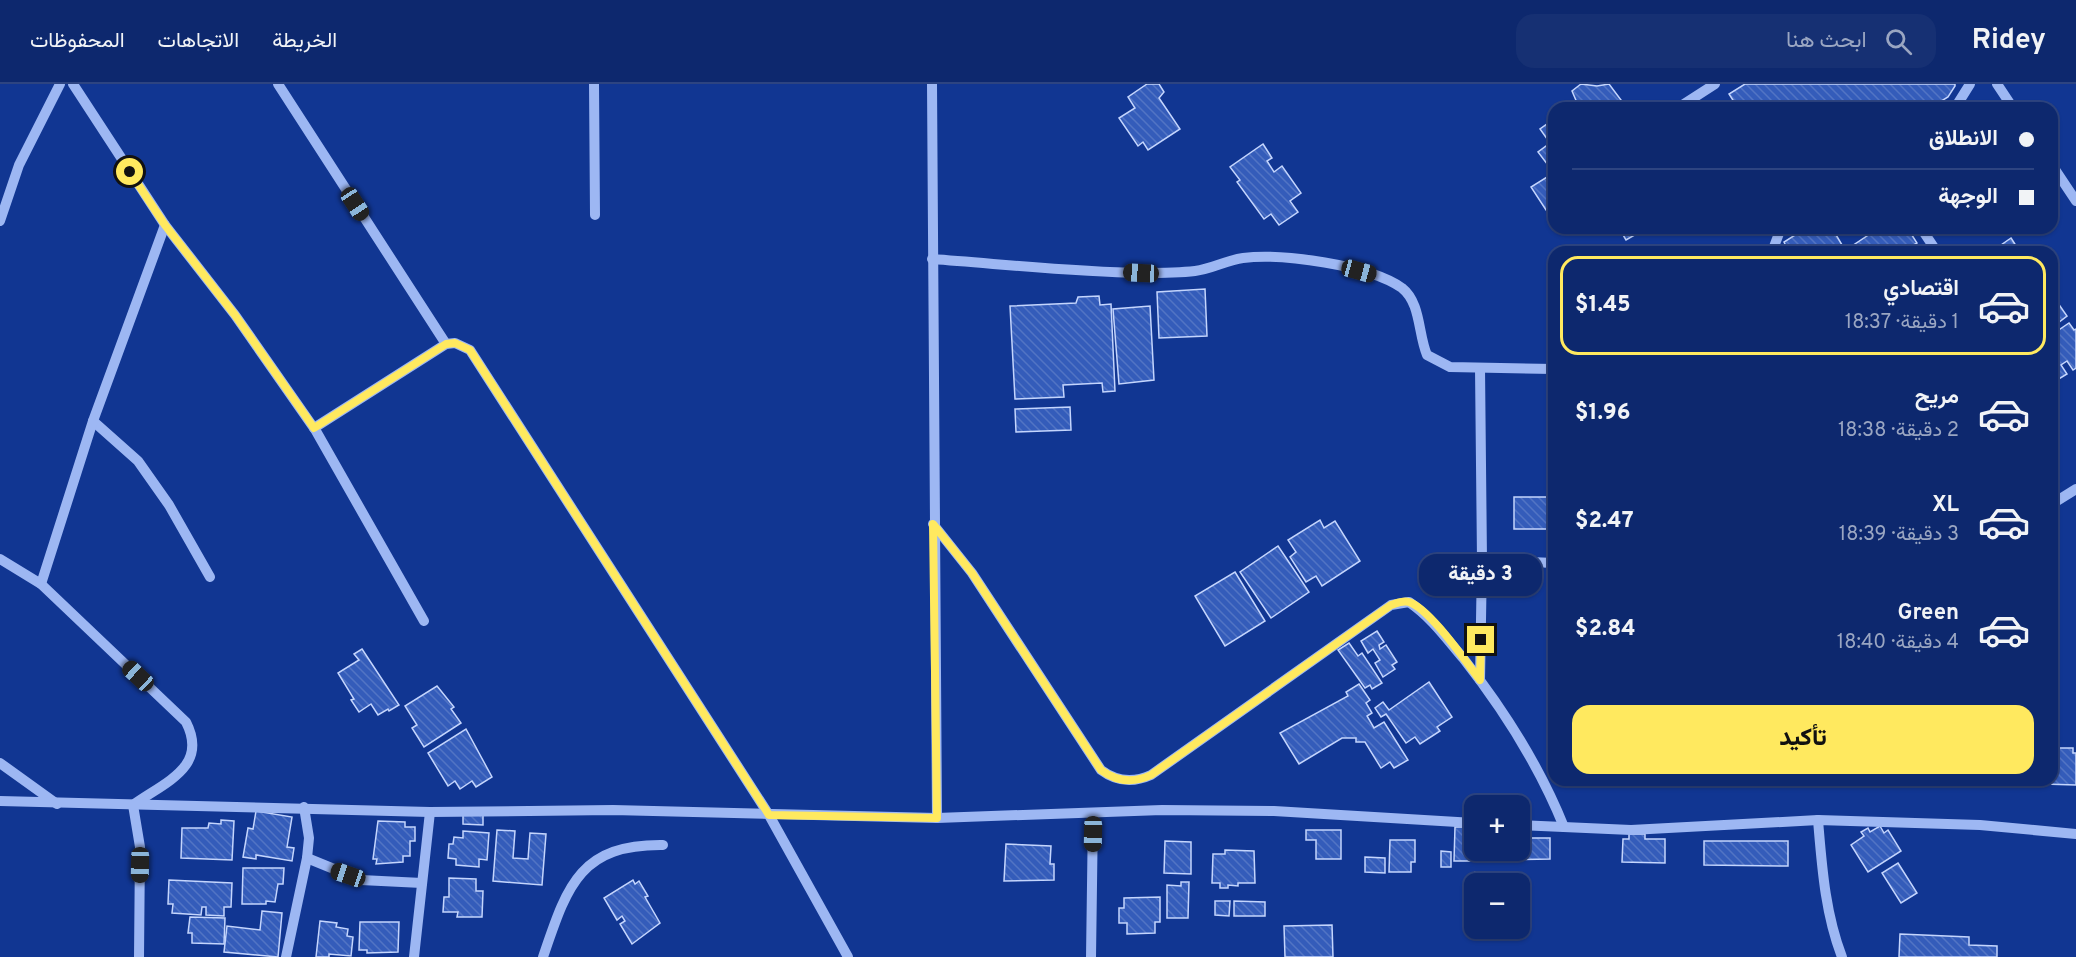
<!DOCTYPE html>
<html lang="ar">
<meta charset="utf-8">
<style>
body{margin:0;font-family:Overpass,Vazirmatn,sans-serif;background:#163073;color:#f1f3f6;direction:rtl;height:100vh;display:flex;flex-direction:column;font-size:22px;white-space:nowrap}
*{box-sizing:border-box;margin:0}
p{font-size:20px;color:#9aa6c2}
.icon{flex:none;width:33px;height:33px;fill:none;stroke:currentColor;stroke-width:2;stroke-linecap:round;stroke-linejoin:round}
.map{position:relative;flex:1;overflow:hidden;direction:ltr}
.side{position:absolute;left:1548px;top:162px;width:510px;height:540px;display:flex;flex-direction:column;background:#0d286e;border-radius:18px;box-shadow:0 2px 4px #0004,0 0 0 2px #2d4481;direction:rtl}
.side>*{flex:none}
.hud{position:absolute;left:1548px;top:18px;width:510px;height:132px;border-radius:18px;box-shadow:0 2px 4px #0004,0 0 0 2px #2d4481;direction:rtl;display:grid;align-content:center;height:132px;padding:0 24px;background:#0d286e}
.tools{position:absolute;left:1464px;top:711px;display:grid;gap:12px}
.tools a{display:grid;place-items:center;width:66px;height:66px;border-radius:12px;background:#0d286e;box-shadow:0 2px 4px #0004,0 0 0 2px #2d4481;font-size:30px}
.end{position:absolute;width:27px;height:27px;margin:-14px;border:8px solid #ffe95f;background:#111;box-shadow:0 0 0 3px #111}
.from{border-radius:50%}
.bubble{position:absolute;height:42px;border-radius:18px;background:#0d286e;box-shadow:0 2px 4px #0004,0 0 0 2px #2d4481;font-size:20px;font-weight:800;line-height:42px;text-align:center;direction:rtl}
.car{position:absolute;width:18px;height:36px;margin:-18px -9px;border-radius:8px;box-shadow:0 0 4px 2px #0007;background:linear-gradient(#222 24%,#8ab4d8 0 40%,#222 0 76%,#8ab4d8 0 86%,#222 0)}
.hud b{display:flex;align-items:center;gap:21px;height:57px;font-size:22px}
.hud b+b{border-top:2px solid #2d4481}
.hud i{width:15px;height:15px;background:#f1f3f6}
ul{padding:10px 0 0;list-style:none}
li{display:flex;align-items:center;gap:18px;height:99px;margin:0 12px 9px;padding:0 12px;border:3px solid transparent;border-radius:18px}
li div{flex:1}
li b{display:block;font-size:22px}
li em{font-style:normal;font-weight:800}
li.on{border-color:#ffe95f}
li>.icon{width:54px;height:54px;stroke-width:1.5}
.primary-button{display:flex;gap:12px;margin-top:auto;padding:12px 24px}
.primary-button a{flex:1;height:69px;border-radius:18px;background:#ffe95f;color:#111;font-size:24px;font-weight:800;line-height:69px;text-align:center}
header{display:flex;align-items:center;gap:36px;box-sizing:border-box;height:84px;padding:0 30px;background:#0d286e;border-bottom:2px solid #2d4481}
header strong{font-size:28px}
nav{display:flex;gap:33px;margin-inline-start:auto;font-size:21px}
.search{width:420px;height:54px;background:#163073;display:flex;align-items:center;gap:15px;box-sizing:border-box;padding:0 21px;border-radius:18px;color:#9aa6c2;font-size:22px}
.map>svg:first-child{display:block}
.building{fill:url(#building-back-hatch);stroke:#c4d5fd;stroke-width:1.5}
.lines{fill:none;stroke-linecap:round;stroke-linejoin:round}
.minor{stroke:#9db7f3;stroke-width:10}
.route{stroke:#ffe95f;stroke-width:8}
</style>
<header>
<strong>Ridey</strong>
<div class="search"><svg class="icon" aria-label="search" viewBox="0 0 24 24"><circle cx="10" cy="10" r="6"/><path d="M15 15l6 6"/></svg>ابحث هنا</div>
<nav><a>الخريطة</a><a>الاتجاهات</a><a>المحفوظات</a></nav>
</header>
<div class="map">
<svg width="2076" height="873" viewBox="0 0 2076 873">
<defs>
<pattern id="building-back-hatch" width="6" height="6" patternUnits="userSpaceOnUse" patternTransform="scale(1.5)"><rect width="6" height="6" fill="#345cba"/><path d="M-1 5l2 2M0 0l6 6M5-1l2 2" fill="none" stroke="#5274c4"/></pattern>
</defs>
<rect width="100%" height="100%" fill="#113692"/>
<g class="building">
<polygon points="1147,0 1159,0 1164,8 1159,14 1180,45 1148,66 1143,58 1138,62 1119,34 1135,24 1128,13"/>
<polygon points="1581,0 1597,2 1609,0 1627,24 1574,24 1578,21 1572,7"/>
<polygon points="1745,0 1955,0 1955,2 1948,13 1930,24 1738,24 1729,10"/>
<polygon points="1554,35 1554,89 1538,68 1550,59 1540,45"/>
<polygon points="1263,60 1272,74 1267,77 1274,88 1282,82 1301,109 1290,117 1298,128 1279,141 1271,130 1264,135 1237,98 1240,96 1230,83"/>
<polygon points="1547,93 1554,103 1554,120 1546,126 1531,103"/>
<polygon points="1619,144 1638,144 1640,148 1626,156"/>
<polygon points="1806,144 1832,144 1845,166 1841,168 1789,168 1784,158"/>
<polygon points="1879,144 1908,145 1917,159 1903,168 1856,168 1852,162"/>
<polygon points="2011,154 2020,168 1991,168"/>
<polygon points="1205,205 1207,252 1159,254 1157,208"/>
<polygon points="1099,212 1100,221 1111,220 1115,307 1103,308 1102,299 1063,301 1064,313 1015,315 1010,222 1076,219 1078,213"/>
<polygon points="2053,212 2067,232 2054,242 2052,239"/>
<polygon points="1150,222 1154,296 1119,300 1113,225"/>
<polygon points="2069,239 2074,246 2076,245 2076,284 2073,286 2067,277 2061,281 2067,290 2057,296 2052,291 2052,260 2057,256 2053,250"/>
<polygon points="1070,323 1071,346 1016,348 1015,325"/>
<rect x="1514" y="413" width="40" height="32"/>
<polygon points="1320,436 1324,444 1335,437 1360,477 1322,502 1316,492 1306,498 1290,473 1296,468 1288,456"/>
<polygon points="1278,462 1309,508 1271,534 1240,488"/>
<polygon points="1235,488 1265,537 1225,562 1195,512"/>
<polygon points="1377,547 1384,558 1379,561 1380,565 1386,561 1397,578 1392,581 1395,585 1383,593 1375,579 1380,576 1373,565 1368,569 1361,557"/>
<polygon points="1349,559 1358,572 1362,569 1382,599 1372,605 1370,601 1365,604 1338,566"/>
<polygon points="362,565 399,621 389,627 388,625 378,631 371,620 359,628 351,616 354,615 338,589 359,576 354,570"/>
<polygon points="1429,598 1452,633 1437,643 1440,647 1420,660 1415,653 1406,659 1386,630 1381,633 1375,624 1383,618 1389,626"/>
<polygon points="1359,600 1370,616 1366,619 1372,629 1367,632 1374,644 1384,638 1408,676 1394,684 1390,678 1381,684 1365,658 1356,658 1356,654 1342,654 1299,680 1280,649 1348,612 1346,608"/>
<polygon points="437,602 454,623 451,625 461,639 424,663 412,644 417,641 405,622"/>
<polygon points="466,645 492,693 476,703 472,697 460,705 455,697 448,702 428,669"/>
<polygon points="2052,664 2073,664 2073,669 2076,669 2076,701 2044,700 2044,696 2052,696"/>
<polygon points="256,727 292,733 287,763 294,764 292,777 256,771 256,775 243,773 248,744 253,745"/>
<polygon points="463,730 483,731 483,741 463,740"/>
<polygon points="221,736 234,737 232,776 181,774 182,744 208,744 209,739 221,740"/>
<polygon points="378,737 405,738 405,743 415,743 415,757 410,757 410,772 403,772 403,778 376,780 377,775 373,775"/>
<polygon points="1880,742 1884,749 1888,746 1901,767 1868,788 1851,761 1864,752 1861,748 1868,744 1870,748"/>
<polygon points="1455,743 1471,743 1470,753 1474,753 1474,766 1497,766 1497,777 1454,777"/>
<polygon points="497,746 515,747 513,774 528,775 530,749 546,750 542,801 493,797"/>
<polygon points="1306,746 1341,746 1341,775 1316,775 1316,756 1306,756"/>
<polygon points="463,747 489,749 487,776 479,775 479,783 456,781 456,775 448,774 449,760 453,760 454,753 463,754"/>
<polygon points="1629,750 1645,750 1645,755 1665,755 1665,779 1622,778 1623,755 1629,755"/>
<polygon points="1520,754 1550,754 1550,775 1508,776 1508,766 1520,766"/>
<polygon points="1390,756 1415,756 1415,778 1411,778 1411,788 1389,788"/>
<polygon points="1165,757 1191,758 1191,790 1164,789"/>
<polygon points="1704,757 1788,757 1788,782 1704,781"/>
<polygon points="1006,760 1051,762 1050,780 1054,780 1054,796 1004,797"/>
<polygon points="1225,766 1254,767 1255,799 1238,799 1238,802 1228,801 1228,804 1220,804 1220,799 1212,799 1213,770 1225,770"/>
<polygon points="1441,767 1451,768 1451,783 1441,783"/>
<polygon points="1365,773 1385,774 1385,789 1365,788"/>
<polygon points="1898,779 1917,809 1901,819 1882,789"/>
<polygon points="243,784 284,784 283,800 278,800 275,818 266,817 266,820 242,820"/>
<rect x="1475" y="788" width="32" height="12"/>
<polygon points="449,794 476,795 476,807 483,807 482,833 457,833 458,828 443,828 444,813 449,813"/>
<polygon points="169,796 232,799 231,823 224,823 224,832 206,831 206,823 202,823 201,831 172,829 173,820 168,820"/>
<polygon points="633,796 635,800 639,797 648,812 645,813 660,839 632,860 620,840 625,837 622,832 617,836 604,814"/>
<polygon points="1181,798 1189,798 1188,834 1167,834 1167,801 1181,802"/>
<polygon points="1160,813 1160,838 1155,838 1155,849 1127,850 1127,839 1119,839 1119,824 1124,824 1124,814"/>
<polygon points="1215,817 1230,817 1229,832 1215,831"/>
<polygon points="1234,817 1265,818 1265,832 1234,832"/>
<polygon points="262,827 282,829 278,873 224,868 227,842 260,846"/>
<polygon points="190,833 225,834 224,860 192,859 192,849 188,849"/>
<polygon points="320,837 337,839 336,843 348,845 347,852 353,853 351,872 329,870 329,873 316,873"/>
<polygon points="360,838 399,838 398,868 367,869 367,866 359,866"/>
<polygon points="1332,841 1333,873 1285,873 1284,842"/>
<polygon points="1900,850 1969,853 1969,861 1997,862 1997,873 1899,873"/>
</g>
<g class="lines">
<g class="minor">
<polyline points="73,0 165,141 235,231 316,347 424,537"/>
<polyline points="278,0 446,260"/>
<polyline points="594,0 595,131"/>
<polyline points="932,0 937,734"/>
<polyline points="1997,0 2013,24"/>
<polyline points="1684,20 1715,0"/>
<polyline points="1955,24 1970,0"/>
<polyline points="2052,81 2076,117"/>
<polyline points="0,137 19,81 60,0"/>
<polyline points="1921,144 1937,168"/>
<polyline points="1772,168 1781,144"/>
<path d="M932,175C1001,180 1071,188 1141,189C1158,189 1178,189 1195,187C1212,185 1227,176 1243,174C1281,169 1370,181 1402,204C1421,219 1418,250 1427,271L1450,283L1554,285"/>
<polyline points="1480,284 1482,476 1554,479"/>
<polyline points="93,337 138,377 169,421 210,493"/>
<polyline points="314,344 446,260 455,259 470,266 769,731 848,873"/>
<polyline points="2052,420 2076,405"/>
<path d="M933,440L972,489L1101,686C1117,698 1133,699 1151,691L1391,521L1409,518C1431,533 1446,554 1463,574C1504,626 1539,681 1564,743"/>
<path d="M0,475L41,500L186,638C209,683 165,698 133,721L140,763L139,873"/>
<polyline points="41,500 93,337 165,141"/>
<polyline points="1480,596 1482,476"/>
<polyline points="0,679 57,720"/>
<polyline points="0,717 430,728 613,726 937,734 1162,726 1274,727 1474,739"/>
<path d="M1818,736C1822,783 1825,829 1842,873"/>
<polyline points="1520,741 1631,746 1818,736 1980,741 2076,750"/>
<polyline points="307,774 361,796 422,799"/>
<polyline points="286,873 307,774 309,754 304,723"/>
<polyline points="414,873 430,728"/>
<path d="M543,873C567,803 579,760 663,761"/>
<polyline points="1091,873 1093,729"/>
</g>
</g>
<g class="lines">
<path class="route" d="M130,88L165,141L235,231L314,344L446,260L455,259L470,266L769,731L937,734L933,440L972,489L1101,686C1117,698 1134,699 1151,691L1391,521C1397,519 1403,516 1409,518C1430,525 1466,578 1480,596L1481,556"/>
</g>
</svg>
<div class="tools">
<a>+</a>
<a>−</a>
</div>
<i class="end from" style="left:130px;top:88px"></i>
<i class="end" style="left:1481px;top:556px"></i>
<div class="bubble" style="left:1419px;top:470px;width:123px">3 دقيقة</div>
<i class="car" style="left:355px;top:120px;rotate:147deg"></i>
<i class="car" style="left:1359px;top:187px;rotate:105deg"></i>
<i class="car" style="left:1141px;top:189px;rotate:273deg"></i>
<i class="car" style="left:138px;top:592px;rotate:313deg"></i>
<i class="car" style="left:1093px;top:750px;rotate:181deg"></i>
<i class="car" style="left:140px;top:781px;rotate:181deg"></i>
<i class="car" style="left:348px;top:791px;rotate:289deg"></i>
<div class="hud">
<b><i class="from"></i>الانطلاق</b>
<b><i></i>الوجهة</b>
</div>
<section class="side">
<ul>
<li class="on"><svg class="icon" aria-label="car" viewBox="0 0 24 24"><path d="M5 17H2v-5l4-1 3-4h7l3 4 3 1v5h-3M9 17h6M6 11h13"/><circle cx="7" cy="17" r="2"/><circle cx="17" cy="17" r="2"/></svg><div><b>اقتصادي</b><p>1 دقيقة · 18:37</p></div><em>$1.45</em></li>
<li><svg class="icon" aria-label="car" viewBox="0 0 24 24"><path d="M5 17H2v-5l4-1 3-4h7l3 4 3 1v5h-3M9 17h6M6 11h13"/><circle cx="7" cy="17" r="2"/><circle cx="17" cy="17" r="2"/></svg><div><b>مريح</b><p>2 دقيقة · 18:38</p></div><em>$1.96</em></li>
<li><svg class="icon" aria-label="car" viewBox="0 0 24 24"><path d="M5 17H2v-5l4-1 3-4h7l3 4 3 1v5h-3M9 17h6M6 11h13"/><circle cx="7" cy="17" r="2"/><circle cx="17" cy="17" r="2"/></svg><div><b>XL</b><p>3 دقيقة · 18:39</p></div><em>$2.47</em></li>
<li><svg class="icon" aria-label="car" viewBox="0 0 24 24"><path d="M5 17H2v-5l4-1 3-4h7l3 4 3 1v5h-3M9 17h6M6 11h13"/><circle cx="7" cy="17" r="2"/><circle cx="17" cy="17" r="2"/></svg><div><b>Green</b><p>4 دقيقة · 18:40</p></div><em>$2.84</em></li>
</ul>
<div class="primary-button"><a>تأكيد</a></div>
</section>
</div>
